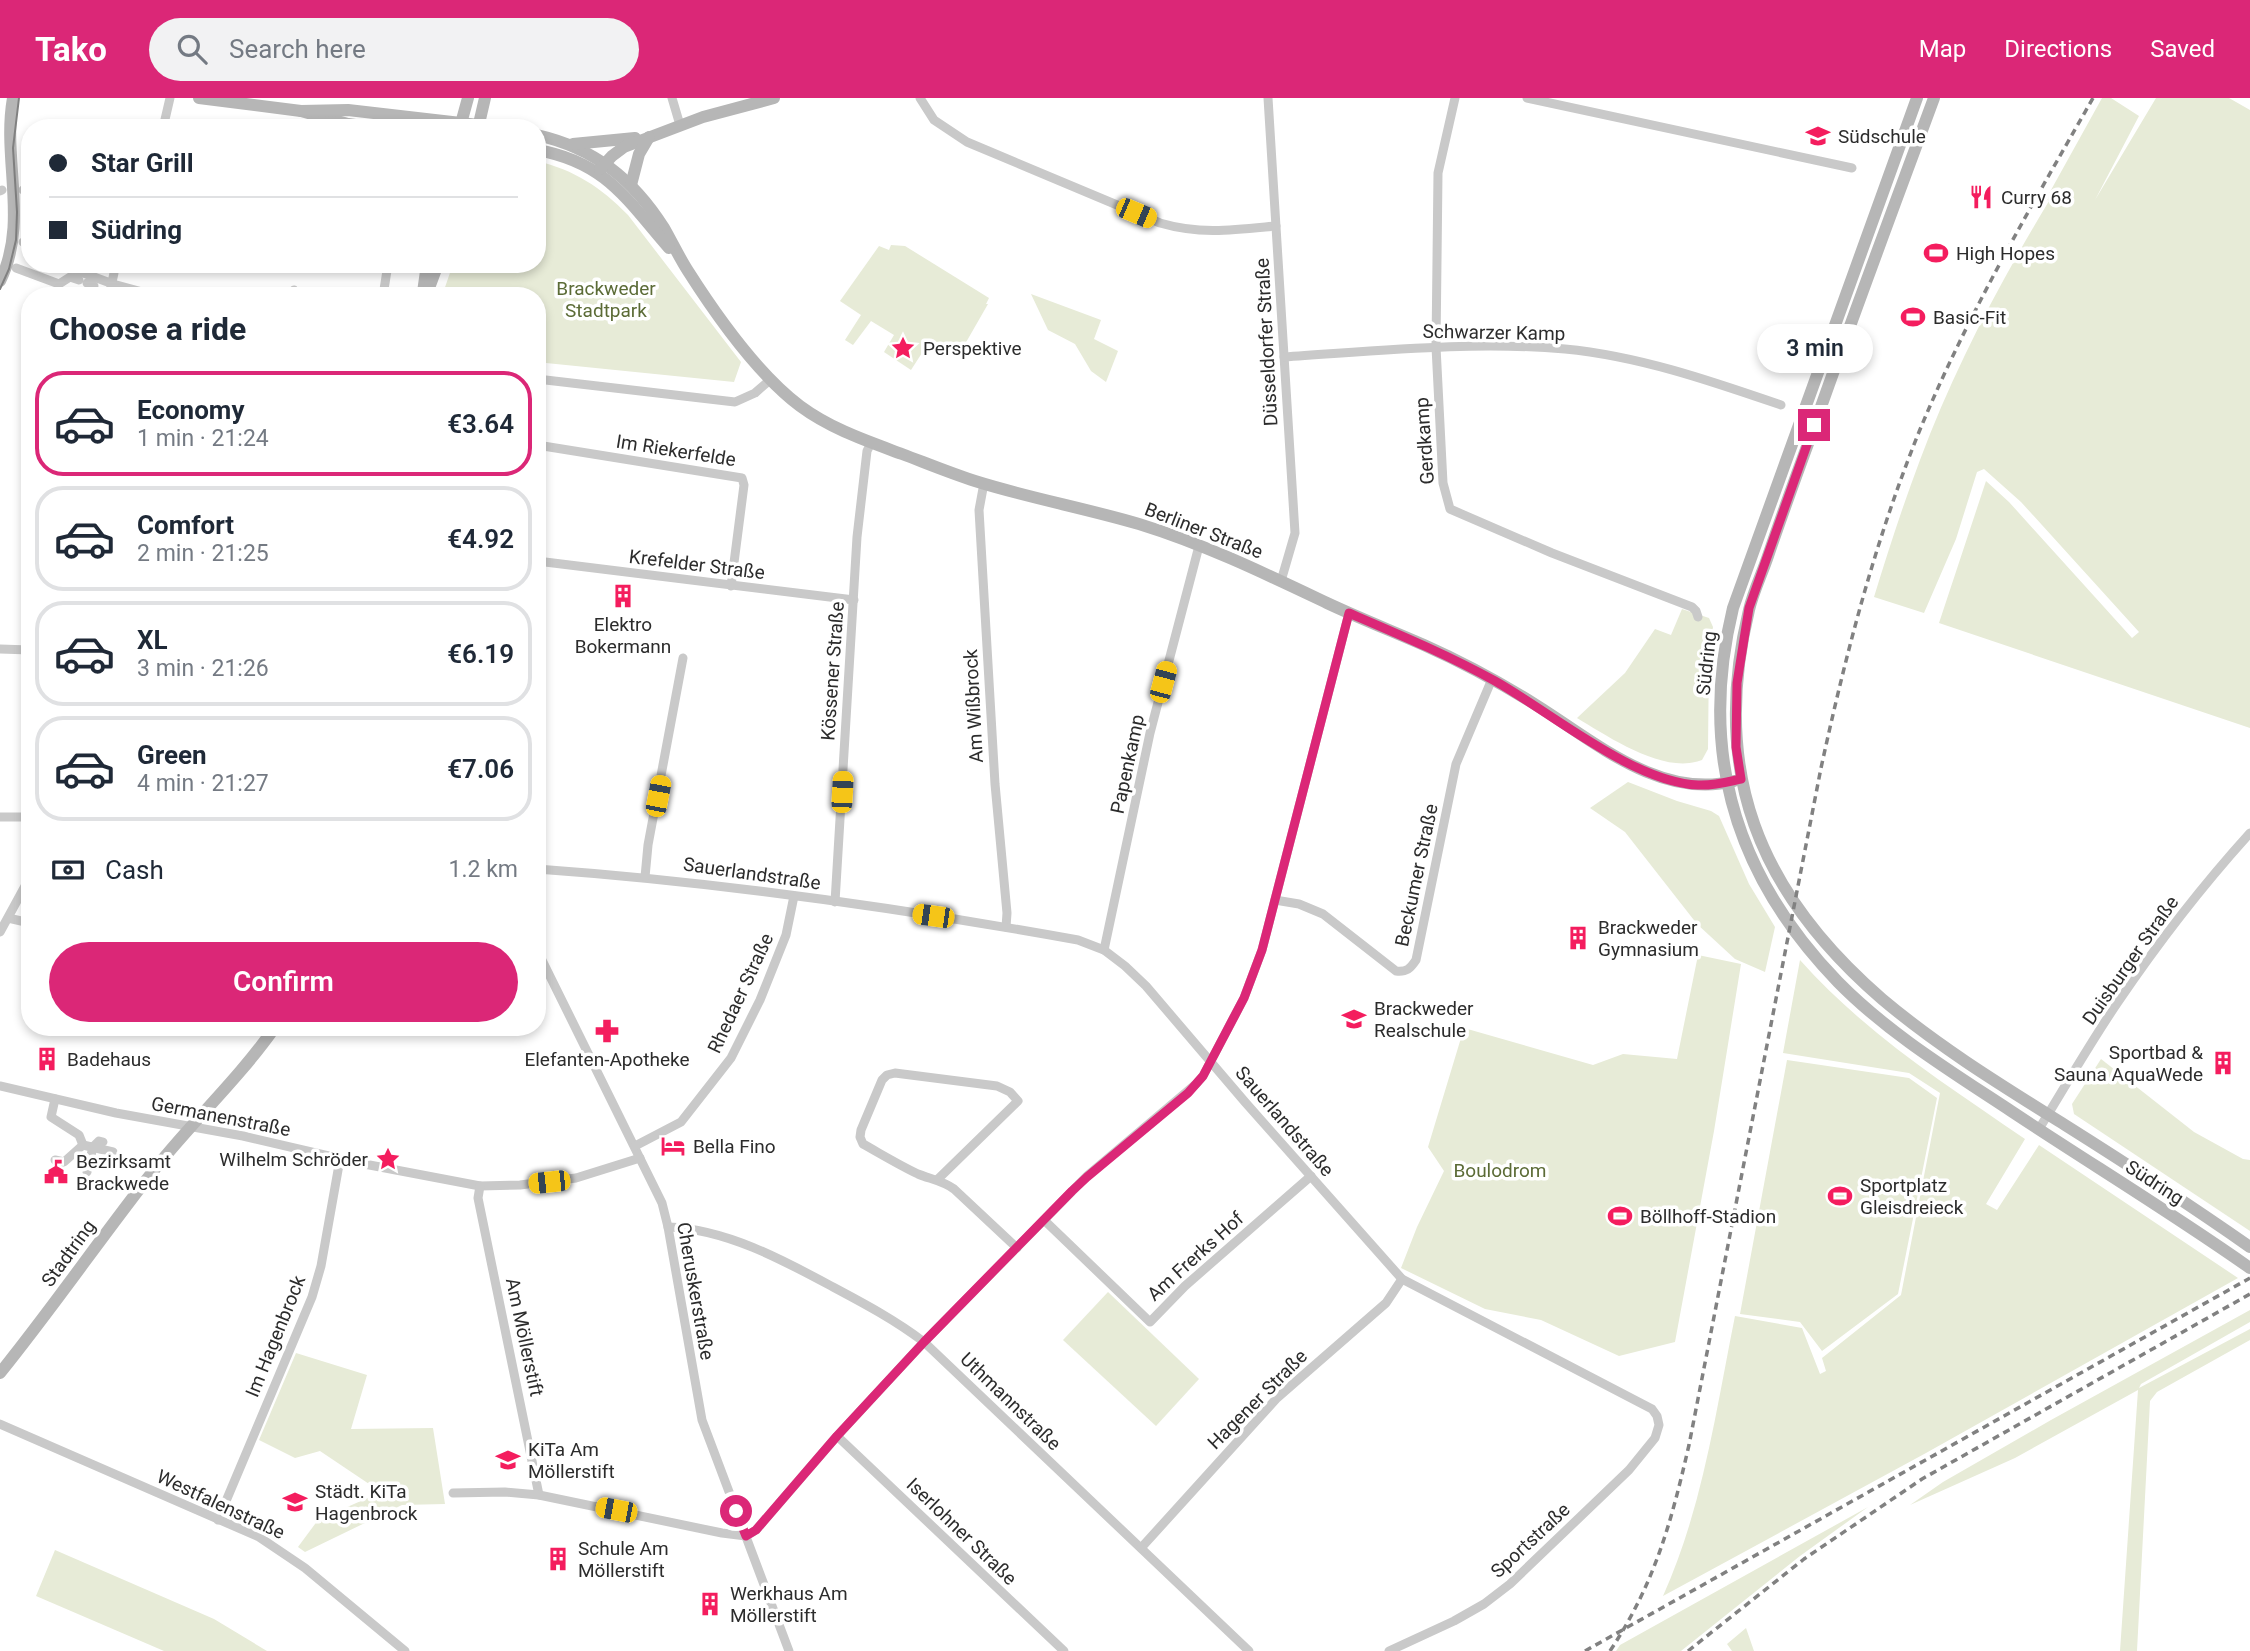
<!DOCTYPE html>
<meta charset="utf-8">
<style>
body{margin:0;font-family:Roboto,sans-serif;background:#f2f2f3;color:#1f2937;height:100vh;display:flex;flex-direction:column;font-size:26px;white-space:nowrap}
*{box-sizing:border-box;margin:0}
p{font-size:23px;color:#747a83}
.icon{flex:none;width:38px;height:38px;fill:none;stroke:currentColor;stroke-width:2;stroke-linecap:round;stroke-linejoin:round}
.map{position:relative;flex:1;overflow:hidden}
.side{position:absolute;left:21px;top:189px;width:525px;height:749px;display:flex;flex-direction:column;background:#fff;border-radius:28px;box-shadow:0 4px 10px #0003}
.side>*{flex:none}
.hud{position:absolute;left:21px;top:21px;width:525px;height:154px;border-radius:28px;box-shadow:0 4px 10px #0003;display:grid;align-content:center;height:154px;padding:0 28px;background:#fff}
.end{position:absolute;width:32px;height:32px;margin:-16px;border:9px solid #db2777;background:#fff;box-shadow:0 0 0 4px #fff}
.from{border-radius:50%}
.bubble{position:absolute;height:49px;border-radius:24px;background:#fff;box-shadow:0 4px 10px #0003;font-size:23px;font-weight:600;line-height:49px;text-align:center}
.car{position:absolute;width:21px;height:42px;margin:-21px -10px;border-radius:9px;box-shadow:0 0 5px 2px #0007;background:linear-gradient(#f5c518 24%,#345 0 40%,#f5c518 0 76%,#345 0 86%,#f5c518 0)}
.hud b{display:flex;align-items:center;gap:24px;height:66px;font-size:26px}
.hud b+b{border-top:2px solid #e0e1e3}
.hud i{width:18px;height:18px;background:#1f2937}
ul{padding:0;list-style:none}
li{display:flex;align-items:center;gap:21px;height:105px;margin:0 14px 10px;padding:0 14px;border:4px solid #e0e1e3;border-radius:28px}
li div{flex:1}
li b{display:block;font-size:26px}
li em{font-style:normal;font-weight:600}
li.selected{border-color:#db2777}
li>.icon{width:63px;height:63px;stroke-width:1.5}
h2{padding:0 28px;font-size:32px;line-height:84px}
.pay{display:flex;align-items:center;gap:18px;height:77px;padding:0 28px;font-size:26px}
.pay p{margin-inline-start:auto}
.action{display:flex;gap:14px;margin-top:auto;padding:14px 28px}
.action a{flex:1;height:80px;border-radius:42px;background:#db2777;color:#fff;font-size:28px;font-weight:600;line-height:80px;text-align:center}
header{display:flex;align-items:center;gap:42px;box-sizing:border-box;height:98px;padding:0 35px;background:#db2777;color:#fff}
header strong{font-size:33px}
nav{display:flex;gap:38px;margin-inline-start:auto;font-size:24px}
.search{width:490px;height:63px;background:#f2f2f3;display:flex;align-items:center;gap:18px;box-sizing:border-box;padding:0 24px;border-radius:38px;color:#747a83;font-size:26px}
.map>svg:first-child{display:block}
.green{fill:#e7ebd7}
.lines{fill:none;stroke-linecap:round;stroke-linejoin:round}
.street{stroke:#c9c9c9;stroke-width:9}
.secondary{stroke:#b6b6b6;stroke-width:12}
.tram{stroke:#818181;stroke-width:2}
.rail{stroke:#818181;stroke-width:3.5;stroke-dasharray:7 5;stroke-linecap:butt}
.route{stroke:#db2777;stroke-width:9}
.labels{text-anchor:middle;stroke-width:7;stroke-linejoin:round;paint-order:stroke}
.poi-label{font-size:19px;fill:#2c2c2c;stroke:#fff;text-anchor:start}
.park-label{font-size:19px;fill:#5b6b36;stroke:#fff}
.street-label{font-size:19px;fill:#2c2c2c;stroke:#fff}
</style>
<header>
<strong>Tako</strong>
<div class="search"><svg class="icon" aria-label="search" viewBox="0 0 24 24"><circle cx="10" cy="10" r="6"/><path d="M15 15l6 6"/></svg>Search here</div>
<nav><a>Map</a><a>Directions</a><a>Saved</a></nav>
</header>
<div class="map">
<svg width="2250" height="1553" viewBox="0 0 2250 1553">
<rect width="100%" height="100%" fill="#fff"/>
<g class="green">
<path d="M2102,0H2111L2139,18L2095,102L2156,0H2229L2250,12V630L1939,525L1986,383L2009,404L2132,540L2139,534L2021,404L1984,371L1977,374L1956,441L1924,515L1874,499C1888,453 1903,407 1920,362C1954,271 1999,186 2049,103L2046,101Z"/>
<path d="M537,63C574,72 601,89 628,117L741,264L734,284L546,265L545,272H537V198H442L453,166H537Z"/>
<polygon points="891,147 905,148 989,200 986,206 988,206 957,260 929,244 911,272 884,254 894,237 871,223 853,247 845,242 861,217 840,203 879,148 889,152"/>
<polygon points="1031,196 1101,222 1094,241 1118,253 1106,284 1091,273 1075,246 1048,232"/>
<path d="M1682,511L1709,520L1713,529L1709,555L1708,651L1702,662C1664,677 1609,639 1577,620L1625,575L1655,531L1671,537Z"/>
<polygon points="1628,684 1677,703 1711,713 1719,718 1749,786 1775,829 1765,874 1735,861 1697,826 1625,734 1590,710"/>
<polygon points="1698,857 1741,866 1714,1033 1675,1244 1619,1258 1541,1222 1485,1211 1401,1170 1417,1129 1444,1073 1428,1049 1464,930 1593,967 1623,956 1677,961"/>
<path d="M1800,862C1866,936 1945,986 2025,1041L1986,1106L1997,1112L2039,1047L2238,1180L1926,1355L1663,1498C1703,1409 1716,1312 1735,1218L1802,1230L1820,1276L1826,1273L1822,1260L1901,1197L1940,995L1909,975L1783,955Z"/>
<polygon points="2101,961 2194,1034 2243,1061 2250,1062 2250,1133 2074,1016 2072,1006"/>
<polygon points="1787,962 1909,980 1937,1000 1898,1196 1822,1253 1800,1224 1740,1216"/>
<polygon points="1108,1194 1199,1281 1156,1328 1063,1242"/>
<polygon points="2250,1212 2250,1224 2141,1286 2139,1290 2250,1231 2250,1242 2157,1294 2150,1303 2137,1553 2120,1553 2138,1292 2015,1360 1910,1407 1943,1384 2051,1322"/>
<polygon points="296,1255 367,1277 351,1331 433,1330 445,1406 402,1407 305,1454 298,1449 318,1422 381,1394 320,1353 295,1360 259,1342"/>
<polygon points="1868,1409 1800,1458 1681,1553 1616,1553 1620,1547"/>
<polygon points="55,1452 214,1521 267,1553 164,1553 36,1498"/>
<polygon points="1746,1530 1754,1553 1732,1553 1727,1546"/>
</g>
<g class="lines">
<g class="street">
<polyline points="672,0 680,27"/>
<path d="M920,0L934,22L967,44L1160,125C1201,137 1235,132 1276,128"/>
<polyline points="1268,0 1295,435 1281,483"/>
<polyline points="1455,0 1438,75 1436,249 1443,385 1450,411 1552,455 1692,509 1696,513 1698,519"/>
<polyline points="1527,0 1852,70"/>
<polyline points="163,30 170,0"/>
<polyline points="23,92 30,94"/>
<polyline points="0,93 2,92"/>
<polyline points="23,144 30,145"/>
<polyline points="59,166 113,186 157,198"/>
<polyline points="16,170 59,186 70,179 79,182"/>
<polyline points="87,185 94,188"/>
<polyline points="109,198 114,175"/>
<polyline points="293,198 294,192"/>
<polyline points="383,198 388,166"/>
<path d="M1284,259C1377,253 1472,243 1565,251C1639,258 1711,283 1781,307"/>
<polyline points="537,281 735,304 755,295 771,281"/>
<polyline points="537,347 742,380 744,387 731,488"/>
<polyline points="984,385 979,412 995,686 1007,815 1006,829"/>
<polyline points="537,463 854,502"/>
<polyline points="0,551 30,552"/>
<polyline points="0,719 30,719"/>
<path d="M537,771C719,784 900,810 1078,842L1104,852L1125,868L1146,888L1245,1004L1402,1181L1652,1311L1657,1318L1659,1327L1655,1340L1629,1372L1510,1486L1484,1506L1454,1523L1389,1553"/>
<polyline points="645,779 648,747 683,560"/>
<path d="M1275,802L1299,806L1323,816L1396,873C1407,874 1410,871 1416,862L1456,666L1492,581"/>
<polyline points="835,804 857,439 867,353 871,345"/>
<polyline points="8,820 30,825"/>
<polyline points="0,834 30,779"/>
<polyline points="537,852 662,1105 668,1129 702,1322 789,1553"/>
<polyline points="1104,852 1150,635 1199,448"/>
<polyline points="0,988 116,1015 243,1038 359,1065 480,1088 520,1087 576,1080 640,1060"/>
<polyline points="55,1001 51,1019 79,1037 83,1047"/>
<path d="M2039,1031C2065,989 2090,945 2118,904C2158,845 2202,788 2250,735"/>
<polyline points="635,1048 681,1024 731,960 760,902 786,837 794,798"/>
<polyline points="55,1062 64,1064 83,1047 113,1054"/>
<polyline points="87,1074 93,1049 99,1043 103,1044"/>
<path d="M937,1082L1018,1003L1010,994L997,988L895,975L887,977L882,982L861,1032L860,1039L863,1046C881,1056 899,1067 918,1076C930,1081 943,1083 954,1091L1017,1150"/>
<polyline points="480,1088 478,1100 539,1397"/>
<polyline points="1044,1122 1150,1224 1185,1188 1311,1078"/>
<path d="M668,1129C726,1131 783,1162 833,1189C865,1206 895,1222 924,1244L1249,1553"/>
<polyline points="0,1326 259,1439 305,1470 405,1553"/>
<polyline points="837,1338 1064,1553"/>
<polyline points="453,1395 505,1394 539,1397 722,1435 746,1438"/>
<polyline points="218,1422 312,1199 321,1168 340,1061"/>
<polyline points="746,1438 756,1432 837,1338 924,1244 1087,1078 1196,986 1203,978 1244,900 1262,852 1349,515"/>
<polyline points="1141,1450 1277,1300 1386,1205 1402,1181"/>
</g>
<g class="secondary">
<polyline points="199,0 301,13 348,26 377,30"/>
<path d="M1917,0L1733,510C1698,654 1735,778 1838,884C1888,935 1952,974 2011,1013C2091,1066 2172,1115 2250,1170"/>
<path d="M1934,0C1892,114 1849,228 1809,343C1795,381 1781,420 1768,458C1762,476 1753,494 1749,512C1710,673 1758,794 1882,901C1939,949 2001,987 2065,1027C2127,1066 2190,1107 2250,1149"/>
<polyline points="301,13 348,12 504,30"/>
<polyline points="460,29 468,0"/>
<polyline points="478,30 485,0"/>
<path d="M537,37C594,50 633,81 664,130C672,144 679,159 688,173C716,217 759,277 800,308C831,331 867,343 902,356C926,365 950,375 975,383C1029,400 1085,410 1139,426C1204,446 1266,476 1327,505C1359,520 1392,533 1424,547C1462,564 1501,585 1536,607C1594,643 1660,702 1734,683"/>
<polyline points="573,46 635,40"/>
<path d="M537,52C606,64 627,102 669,150"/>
<polyline points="600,71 612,58 624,49 703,19 774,0"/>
<polyline points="631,87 639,56 649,39"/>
<path d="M0,183C29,125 2,61 13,0"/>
<polyline points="423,194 427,166"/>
<polyline points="426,198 438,166"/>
<path d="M0,1275C55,1207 104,1135 158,1067C196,1020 240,979 275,929"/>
</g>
<polyline class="tram" points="0,191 9,171 16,142 17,114 13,50 19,0"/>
<g class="rail">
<polyline points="1585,1553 2250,1180"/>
<path d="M1610,1553C1655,1485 1671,1425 1689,1347L1821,670C1846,555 1875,443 1919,334C1967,217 2031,109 2093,0"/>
<polyline points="1688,1553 1804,1461 1922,1381 2250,1196"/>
</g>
</g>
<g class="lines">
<path class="route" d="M736,1413L746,1438L756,1432L837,1338L924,1244L1072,1093L1087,1079L1188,995L1203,978L1244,900L1262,852L1349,515C1398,536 1448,557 1495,583C1552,615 1633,684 1698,687C1713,688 1727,684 1741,681L1736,649L1737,585L1749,510L1814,327"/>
</g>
<defs>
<g id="school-bare" transform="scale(1.89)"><path d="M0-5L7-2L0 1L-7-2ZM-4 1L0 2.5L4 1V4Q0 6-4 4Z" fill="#f41d5e" stroke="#fff" stroke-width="2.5" paint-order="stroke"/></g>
<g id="restaurant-bare" transform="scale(1.89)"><path d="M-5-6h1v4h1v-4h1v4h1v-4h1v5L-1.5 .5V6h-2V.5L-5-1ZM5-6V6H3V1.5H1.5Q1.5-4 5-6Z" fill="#f41d5e" stroke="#fff" stroke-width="2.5" paint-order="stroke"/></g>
<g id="stadium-bare" transform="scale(1.89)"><path d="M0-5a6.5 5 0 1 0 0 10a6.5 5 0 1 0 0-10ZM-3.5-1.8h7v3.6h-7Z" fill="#f41d5e" stroke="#fff" stroke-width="2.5" paint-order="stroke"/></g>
<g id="sight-bare" transform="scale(1.89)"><path d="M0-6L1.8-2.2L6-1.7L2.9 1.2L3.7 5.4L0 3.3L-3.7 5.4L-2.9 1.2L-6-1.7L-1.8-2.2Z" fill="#f41d5e" stroke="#fff" stroke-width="2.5" paint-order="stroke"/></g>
<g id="building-bare" transform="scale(1.89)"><path d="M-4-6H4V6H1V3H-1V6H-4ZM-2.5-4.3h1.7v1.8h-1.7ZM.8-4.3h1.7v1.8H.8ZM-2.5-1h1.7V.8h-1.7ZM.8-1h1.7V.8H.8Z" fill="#f41d5e" stroke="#fff" stroke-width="2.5" paint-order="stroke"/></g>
<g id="pharmacy-bare" transform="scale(1.89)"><path d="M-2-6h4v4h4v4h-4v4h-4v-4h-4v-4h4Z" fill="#f41d5e" stroke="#fff" stroke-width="2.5" paint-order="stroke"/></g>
<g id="hotel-bare" transform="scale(1.89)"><path d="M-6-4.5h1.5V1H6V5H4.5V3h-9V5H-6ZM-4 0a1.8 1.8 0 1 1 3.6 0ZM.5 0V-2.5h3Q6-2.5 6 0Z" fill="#f41d5e" stroke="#fff" stroke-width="2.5" paint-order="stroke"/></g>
<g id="civic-bare" transform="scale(1.89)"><path d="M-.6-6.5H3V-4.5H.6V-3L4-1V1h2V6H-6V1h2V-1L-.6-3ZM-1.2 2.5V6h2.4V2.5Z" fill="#f41d5e" stroke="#fff" stroke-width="2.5" paint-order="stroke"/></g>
</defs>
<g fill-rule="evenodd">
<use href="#school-bare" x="1818" y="38"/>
<use href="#restaurant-bare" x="1981" y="99"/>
<use href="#stadium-bare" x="1936" y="155"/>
<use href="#stadium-bare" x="1913" y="219"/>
<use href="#sight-bare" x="903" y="250"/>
<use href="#building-bare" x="623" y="498"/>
<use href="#building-bare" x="1578" y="840"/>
<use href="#school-bare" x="1354" y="921"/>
<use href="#pharmacy-bare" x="607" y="933"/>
<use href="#building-bare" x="47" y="961"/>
<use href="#building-bare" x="2223" y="965"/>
<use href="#hotel-bare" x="673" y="1048"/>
<use href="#sight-bare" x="388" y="1061"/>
<use href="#civic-bare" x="56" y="1074"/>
<use href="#stadium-bare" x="1840" y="1098"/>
<use href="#stadium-bare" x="1620" y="1118"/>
<use href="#school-bare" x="508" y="1362"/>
<use href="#school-bare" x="295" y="1404"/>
<use href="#building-bare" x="558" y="1461"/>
<use href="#building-bare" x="710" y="1506"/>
</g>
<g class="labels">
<g class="poi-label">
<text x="1838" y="45">Südschule</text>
<text x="2001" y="106">Curry 68</text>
<text x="1956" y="162">High Hopes</text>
<text x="1933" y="226">Basic-Fit</text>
<text x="923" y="257">Perspektive</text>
<text x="623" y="533" text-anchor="middle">Elektro<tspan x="623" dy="22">Bokermann</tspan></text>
<text x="1598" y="836">Brackweder<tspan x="1598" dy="22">Gymnasium</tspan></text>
<text x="1374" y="917">Brackweder<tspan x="1374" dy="22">Realschule</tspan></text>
<text x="2203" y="961" text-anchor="end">Sportbad &amp;<tspan x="2203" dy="22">Sauna AquaWede</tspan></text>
<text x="67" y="968">Badehaus</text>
<text x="607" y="968" text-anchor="middle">Elefanten-Apotheke</text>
<text x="693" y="1055">Bella Fino</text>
<text x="368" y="1068" text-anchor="end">Wilhelm Schröder</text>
<text x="76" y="1070">Bezirksamt<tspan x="76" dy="22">Brackwede</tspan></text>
<text x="1860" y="1094">Sportplatz<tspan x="1860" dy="22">Gleisdreieck</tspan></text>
<text x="1640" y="1125">Böllhoff-Stadion</text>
<text x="528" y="1358">KiTa Am<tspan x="528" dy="22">Möllerstift</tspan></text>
<text x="315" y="1400">Städt. KiTa<tspan x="315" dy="22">Hagenbrock</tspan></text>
<text x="578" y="1457">Schule Am<tspan x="578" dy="22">Möllerstift</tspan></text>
<text x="730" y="1502">Werkhaus Am<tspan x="730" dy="22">Möllerstift</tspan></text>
</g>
<g class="park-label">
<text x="606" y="197">Brackweder<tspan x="606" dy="22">Stadtpark</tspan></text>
<text x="1500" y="1079">Boulodrom</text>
</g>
<g class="street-label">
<text transform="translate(1494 234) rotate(1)" y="7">Schwarzer Kamp</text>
<text transform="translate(1266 244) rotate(-93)" y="7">Düsseldorfer Straße</text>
<text transform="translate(1424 343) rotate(-94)" y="7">Gerdkamp</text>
<text transform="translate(676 352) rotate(9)" y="7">Im Riekerfelde</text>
<text transform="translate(1204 432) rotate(21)" y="7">Berliner Straße</text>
<text transform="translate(697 466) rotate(7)" y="7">Krefelder Straße</text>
<text transform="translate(1706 565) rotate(-84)" y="7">Südring</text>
<text transform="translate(832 573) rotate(-86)" y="7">Kössener Straße</text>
<text transform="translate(973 608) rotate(-93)" y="7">Am Wißbrock</text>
<text transform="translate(1127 666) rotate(-78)" y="7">Papenkamp</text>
<text transform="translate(752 775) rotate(8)" y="7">Sauerlandstraße</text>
<text transform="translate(1416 777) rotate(-78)" y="7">Beckumer Straße</text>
<text transform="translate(2130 862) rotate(-55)" y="7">Duisburger Straße</text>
<text transform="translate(740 895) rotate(-65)" y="7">Rhedaer Straße</text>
<text transform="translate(221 1018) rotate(11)" y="7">Germanenstraße</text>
<text transform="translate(1285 1023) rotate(49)" y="7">Sauerlandstraße</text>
<text transform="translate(2155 1084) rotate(33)" y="7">Südring</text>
<text transform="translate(68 1155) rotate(-54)" y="7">Stadtring</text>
<text transform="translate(1195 1158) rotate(-42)" y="7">Am Frerks Hof</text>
<text transform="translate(696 1193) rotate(80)" y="7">Cheruskerstraße</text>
<text transform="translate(275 1238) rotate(-68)" y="7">Im Hagenbrock</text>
<text transform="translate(525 1239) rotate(78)" y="7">Am Möllerstift</text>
<text transform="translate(1257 1301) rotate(-45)" y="7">Hagener Straße</text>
<text transform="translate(1011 1303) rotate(44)" y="7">Uthmannstraße</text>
<text transform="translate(221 1406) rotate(25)" y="7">Westfalenstraße</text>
<text transform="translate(962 1433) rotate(44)" y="7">Iserlohner Straße</text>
<text transform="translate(1530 1442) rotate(-43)" y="7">Sportstraße</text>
</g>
</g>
</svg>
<i class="end from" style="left:736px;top:1413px"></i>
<i class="end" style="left:1814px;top:327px"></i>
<div class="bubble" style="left:1757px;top:226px;width:116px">3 min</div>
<i class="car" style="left:1136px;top:115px;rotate:113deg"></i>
<i class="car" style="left:1163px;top:584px;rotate:15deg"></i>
<i class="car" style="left:842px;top:694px;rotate:3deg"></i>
<i class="car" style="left:658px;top:698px;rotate:11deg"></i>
<i class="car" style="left:933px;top:818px;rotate:278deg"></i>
<i class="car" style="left:549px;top:1084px;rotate:264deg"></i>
<i class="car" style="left:616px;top:1412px;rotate:281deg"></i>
<div class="hud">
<b><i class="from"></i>Star Grill</b>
<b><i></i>Südring</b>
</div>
<section class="side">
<h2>Choose a ride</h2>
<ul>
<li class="selected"><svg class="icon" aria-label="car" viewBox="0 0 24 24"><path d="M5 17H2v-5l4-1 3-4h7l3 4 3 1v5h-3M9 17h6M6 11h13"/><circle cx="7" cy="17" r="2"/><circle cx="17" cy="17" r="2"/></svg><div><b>Economy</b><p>1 min · 21:24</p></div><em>€3.64</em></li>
<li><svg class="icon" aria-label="car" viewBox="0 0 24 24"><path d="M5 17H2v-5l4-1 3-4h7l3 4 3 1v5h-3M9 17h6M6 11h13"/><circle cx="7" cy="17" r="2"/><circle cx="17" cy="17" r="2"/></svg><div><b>Comfort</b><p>2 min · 21:25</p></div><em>€4.92</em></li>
<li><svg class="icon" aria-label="car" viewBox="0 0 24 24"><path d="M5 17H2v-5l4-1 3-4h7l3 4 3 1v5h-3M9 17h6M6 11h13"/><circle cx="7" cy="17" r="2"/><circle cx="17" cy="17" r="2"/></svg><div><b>XL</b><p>3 min · 21:26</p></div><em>€6.19</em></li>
<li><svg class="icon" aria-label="car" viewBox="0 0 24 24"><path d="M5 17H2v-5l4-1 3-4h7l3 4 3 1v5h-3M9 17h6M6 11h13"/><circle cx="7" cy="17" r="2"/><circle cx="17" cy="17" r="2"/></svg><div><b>Green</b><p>4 min · 21:27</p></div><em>€7.06</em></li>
</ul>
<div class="pay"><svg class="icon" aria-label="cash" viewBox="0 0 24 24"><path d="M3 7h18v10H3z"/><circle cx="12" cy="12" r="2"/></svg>Cash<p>1.2 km</p></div>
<div class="action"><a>Confirm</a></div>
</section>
</div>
